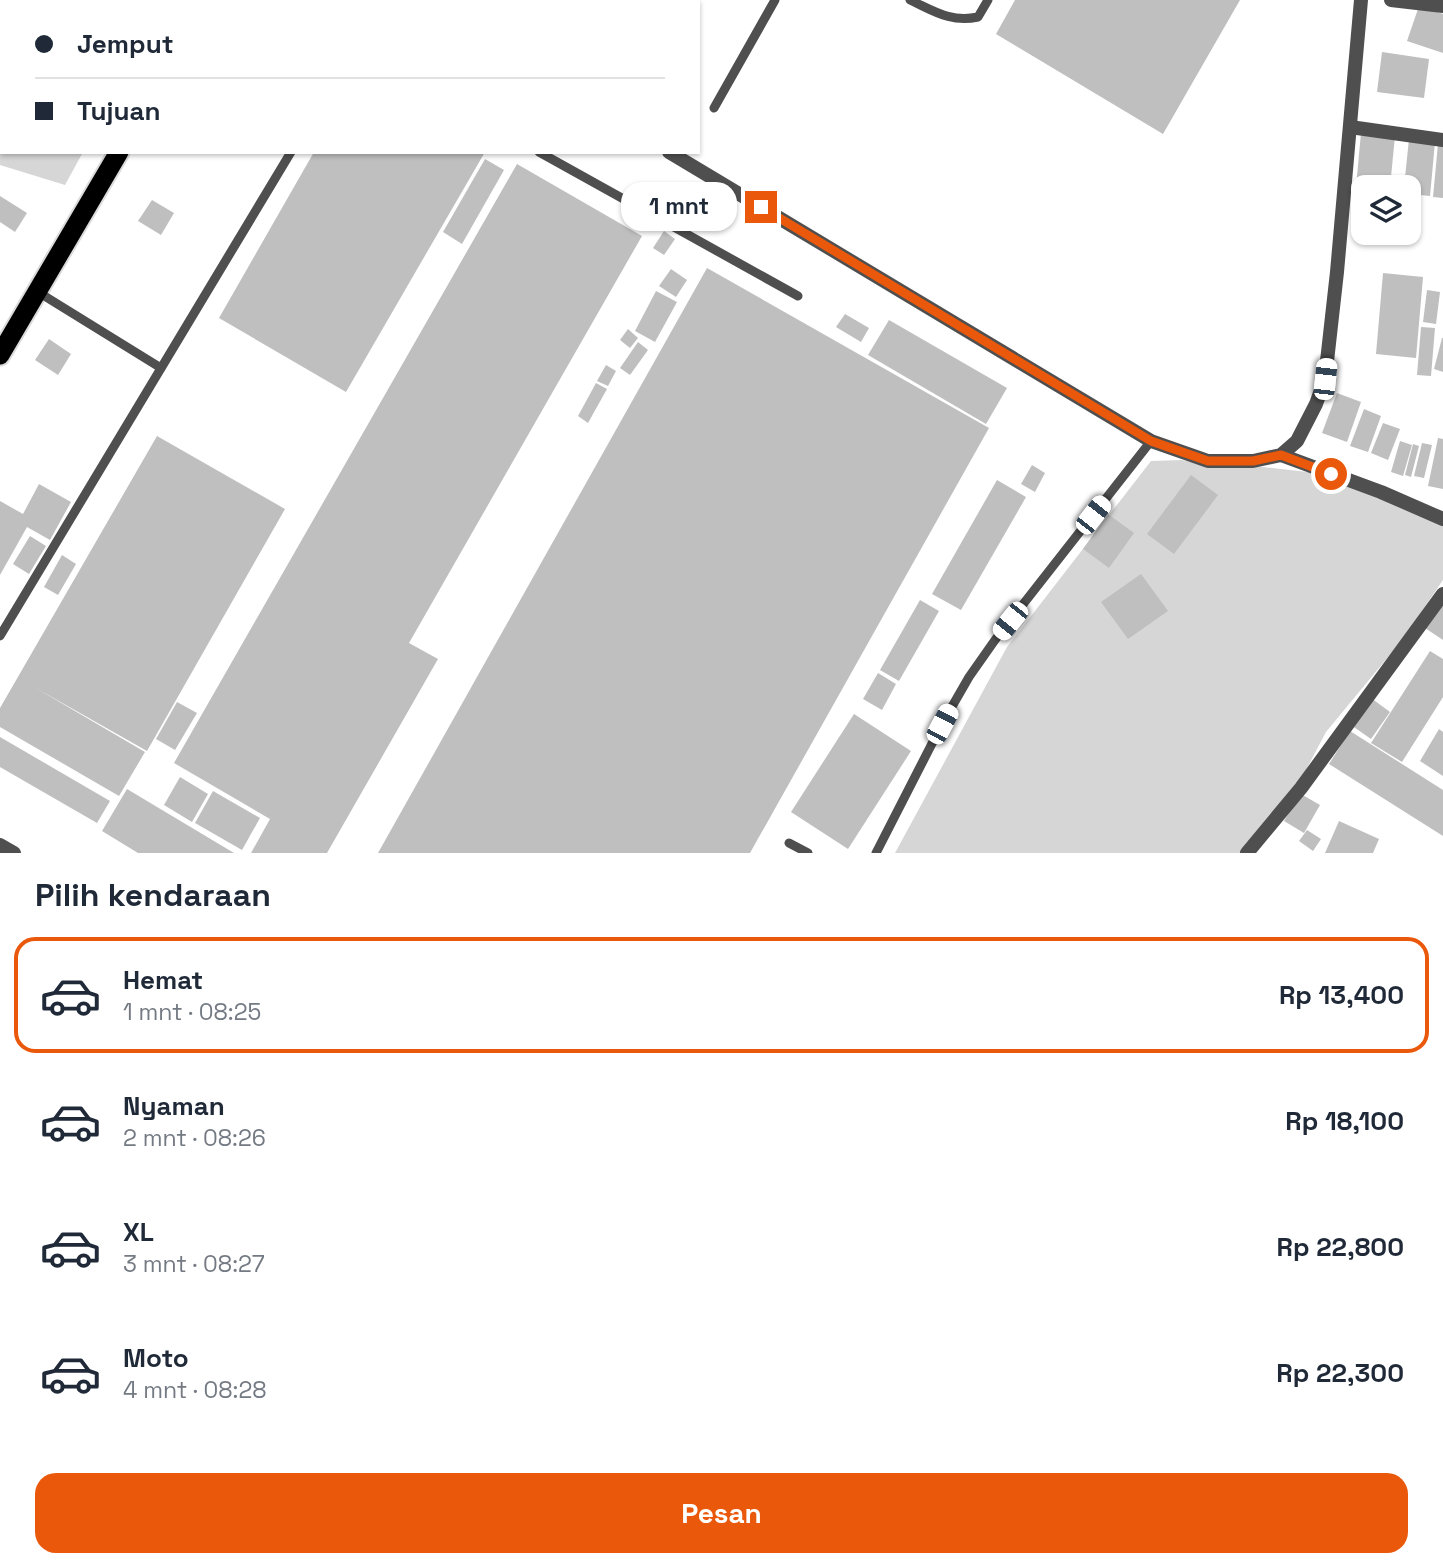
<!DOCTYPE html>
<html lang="id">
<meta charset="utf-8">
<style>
body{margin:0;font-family:"Space Grotesk",sans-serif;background:#f6f6f7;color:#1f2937;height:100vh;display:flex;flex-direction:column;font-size:26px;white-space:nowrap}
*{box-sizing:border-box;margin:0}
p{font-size:23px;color:#747a83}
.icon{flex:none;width:38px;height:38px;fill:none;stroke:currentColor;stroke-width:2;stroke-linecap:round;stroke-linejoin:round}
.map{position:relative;height:853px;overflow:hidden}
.drawer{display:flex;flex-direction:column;background:#fff;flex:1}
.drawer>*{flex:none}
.top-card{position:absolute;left:0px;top:0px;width:700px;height:154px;box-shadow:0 2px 5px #0004;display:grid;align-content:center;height:154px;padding:0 35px;background:#fff}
.controls{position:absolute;left:1351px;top:175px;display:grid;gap:14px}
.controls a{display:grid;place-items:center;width:70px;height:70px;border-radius:14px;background:#fff;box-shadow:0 2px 5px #0004;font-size:35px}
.end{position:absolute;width:32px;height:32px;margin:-16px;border:9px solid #ea580c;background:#fff;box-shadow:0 0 0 4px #fff}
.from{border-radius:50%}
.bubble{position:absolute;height:49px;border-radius:21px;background:#fff;box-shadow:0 2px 5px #0004;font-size:23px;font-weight:800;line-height:49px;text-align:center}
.car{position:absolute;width:21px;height:42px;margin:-21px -10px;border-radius:9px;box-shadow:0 0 5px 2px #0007;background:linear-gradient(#fff 24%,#345 0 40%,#fff 0 76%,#345 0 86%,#fff 0)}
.top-card b{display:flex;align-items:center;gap:24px;height:66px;font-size:26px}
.top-card b+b{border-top:2px solid #e0e1e3}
.top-card i{width:18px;height:18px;background:#1f2937}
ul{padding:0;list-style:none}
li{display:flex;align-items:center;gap:21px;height:116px;margin:0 14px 10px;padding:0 21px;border:4px solid transparent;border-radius:21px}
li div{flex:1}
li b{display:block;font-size:26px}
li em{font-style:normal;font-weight:800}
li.on{border-color:#ea580c}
li>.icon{width:63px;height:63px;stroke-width:1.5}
h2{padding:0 35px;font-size:32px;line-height:84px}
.cta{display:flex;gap:14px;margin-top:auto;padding:14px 35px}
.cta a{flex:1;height:80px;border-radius:21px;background:#ea580c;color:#fff;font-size:28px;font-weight:800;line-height:80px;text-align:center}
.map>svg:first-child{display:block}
.green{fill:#d6d6d6}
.building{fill:#bfbfbf}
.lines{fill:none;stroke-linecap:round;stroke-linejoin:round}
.trunk-casing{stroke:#dbdbdb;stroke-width:23}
.service{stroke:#4f4f4f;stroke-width:9}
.minor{stroke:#4f4f4f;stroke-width:14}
.trunk{stroke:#000;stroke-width:19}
.route{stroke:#ea580c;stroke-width:9}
</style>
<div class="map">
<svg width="1443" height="853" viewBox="0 0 1443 853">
<rect width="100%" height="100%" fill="#fff"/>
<g class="green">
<polygon points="0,44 2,152 83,152 65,185 0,165"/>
<polygon points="1182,460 1211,467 1254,466 1352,477 1443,519 1443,580 1402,640 1326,732 1299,783 1242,853 895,853 1007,647 1151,461"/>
</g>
<g class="building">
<polygon points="1015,0 1240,0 1163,134 996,34"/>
<polygon points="1419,6 1443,14 1443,53 1407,41"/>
<polygon points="1382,52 1429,59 1424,98 1377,92"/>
<polygon points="1361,133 1395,136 1390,187 1356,187"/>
<polygon points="1409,139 1435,142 1430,196 1409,194 1409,187 1404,187"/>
<polygon points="1438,144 1443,144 1443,198 1433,197"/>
<polygon points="314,152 485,152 346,392 219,318"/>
<polygon points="485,159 504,170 462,244 443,232"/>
<polygon points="517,164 642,236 409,643 438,659 327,853 251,853 270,819 174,763"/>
<polygon points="0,196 27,213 15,232 0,222"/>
<polygon points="152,200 174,213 161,235 138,221"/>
<polygon points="664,231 675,239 664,255 653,248"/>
<polygon points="707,268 989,428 750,853 378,853"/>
<polygon points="671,269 687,280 676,297 659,286"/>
<polygon points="1383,273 1423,277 1416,358 1376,354"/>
<polygon points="1427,290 1440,292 1436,324 1423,322"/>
<polygon points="656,291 677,302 655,342 635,331"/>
<polygon points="845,314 869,328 861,342 836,327"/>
<polygon points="889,320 1007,388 986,424 868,355"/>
<polygon points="1421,327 1435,328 1431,376 1417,375"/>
<polygon points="628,329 638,338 630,348 620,340"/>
<polygon points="1442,338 1443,338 1443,372 1434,369"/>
<polygon points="49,339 71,354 58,375 35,360"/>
<polygon points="638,342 648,350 630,375 620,368"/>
<polygon points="606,365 616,371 608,386 597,381"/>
<polygon points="596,383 607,389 588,423 578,416"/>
<polygon points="1337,393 1361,402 1347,442 1322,433"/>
<polygon points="1364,409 1381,416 1368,452 1350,446"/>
<polygon points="1383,423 1400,429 1388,460 1371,453"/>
<polygon points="157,436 285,509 147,751 34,687 145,752 119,796 0,727 0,708"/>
<polygon points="1438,438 1443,439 1443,489 1428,486"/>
<polygon points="1400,441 1412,445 1403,476 1391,472"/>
<polygon points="1422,443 1432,445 1424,478 1414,476"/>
<polygon points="1413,444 1419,446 1411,477 1405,475"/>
<polygon points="1032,465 1045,473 1035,492 1021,484"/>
<polygon points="1191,475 1218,495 1174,554 1147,534"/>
<polygon points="997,480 1026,497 961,610 932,594"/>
<polygon points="39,484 71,502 50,540 27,527 0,575 0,501 23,514"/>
<polygon points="1108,514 1134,533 1109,568 1083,549"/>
<polygon points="30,536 46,546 29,574 13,564"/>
<polygon points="62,555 76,564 58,595 44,587"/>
<polygon points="1141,574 1168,611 1128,639 1101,602"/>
<polygon points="920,600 939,611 899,681 880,670"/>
<polygon points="1443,600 1443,640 1425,628"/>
<polygon points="1430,651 1443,659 1443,697 1402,762 1371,743"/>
<polygon points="878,673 896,684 882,710 863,699"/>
<polygon points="1371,698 1390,712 1371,739 1351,725"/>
<polygon points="177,702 197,713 175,750 156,739"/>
<polygon points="854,714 911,751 848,849 791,812"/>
<polygon points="1439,729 1443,732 1443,776 1420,761"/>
<polygon points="1350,731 1443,790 1443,836 1329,764"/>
<polygon points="0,737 110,801 97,823 0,767"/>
<polygon points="180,777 208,794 192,822 164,805"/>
<polygon points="127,789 234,853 138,853 102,831"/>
<polygon points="213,791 260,818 242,850 195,823"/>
<polygon points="1301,794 1320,805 1304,833 1284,821"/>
<polygon points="1339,821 1379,839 1373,853 1325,853"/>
<polygon points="1307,830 1321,839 1313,851 1299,841"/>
</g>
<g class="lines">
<g class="trunk-casing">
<g id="trunk">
<polyline points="206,2 207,0"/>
<polyline points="0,355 119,152"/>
</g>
</g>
<g class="service">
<path d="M910,0C934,11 951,23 978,17L988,0"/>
<polyline points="0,34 2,34"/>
<polyline points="714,108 775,0"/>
<polyline points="539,152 798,296"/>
<polyline points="38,292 161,368"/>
<polyline points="0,636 291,152"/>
<polyline points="789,843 808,853"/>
<polyline points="876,853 942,724 969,677 995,640 1151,441"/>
</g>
<g class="minor">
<polyline points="415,0 418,2"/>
<polyline points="1391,0 1443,6"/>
<polyline points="1350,127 1443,140"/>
<polyline points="669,152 1151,441 1208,461 1253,461 1281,455 1297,441 1316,404 1325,379 1337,272 1361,0"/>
<polyline points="1281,455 1381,492 1443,519"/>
<polyline points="0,845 14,853"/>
<polyline points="1247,853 1301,788 1443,594"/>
</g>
<use href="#trunk" class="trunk"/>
</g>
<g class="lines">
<polyline class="route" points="761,207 1151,441 1208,461 1253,461 1281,455 1331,474"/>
</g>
</svg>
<div class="controls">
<a><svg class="icon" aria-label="layers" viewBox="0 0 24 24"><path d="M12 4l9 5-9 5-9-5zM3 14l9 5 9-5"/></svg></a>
</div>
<i class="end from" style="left:1331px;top:474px"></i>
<i class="end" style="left:761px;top:207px"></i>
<div class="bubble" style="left:621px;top:182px;width:116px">1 mnt</div>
<i class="car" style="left:1325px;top:379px;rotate:6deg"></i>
<i class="car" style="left:1093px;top:515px;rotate:38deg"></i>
<i class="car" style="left:1010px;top:621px;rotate:219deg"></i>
<i class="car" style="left:942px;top:724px;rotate:28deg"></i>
<div class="top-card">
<b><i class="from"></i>Jemput</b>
<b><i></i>Tujuan</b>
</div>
</div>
<section class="drawer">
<h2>Pilih kendaraan</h2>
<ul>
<li class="on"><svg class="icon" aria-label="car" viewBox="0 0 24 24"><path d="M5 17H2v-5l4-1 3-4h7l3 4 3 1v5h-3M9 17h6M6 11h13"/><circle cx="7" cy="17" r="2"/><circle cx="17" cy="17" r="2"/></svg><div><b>Hemat</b><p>1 mnt · 08:25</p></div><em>Rp 13,400</em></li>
<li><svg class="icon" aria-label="car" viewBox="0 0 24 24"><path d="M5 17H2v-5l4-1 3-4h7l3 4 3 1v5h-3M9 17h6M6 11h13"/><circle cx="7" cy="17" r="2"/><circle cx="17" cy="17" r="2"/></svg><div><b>Nyaman</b><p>2 mnt · 08:26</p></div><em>Rp 18,100</em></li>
<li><svg class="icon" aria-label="car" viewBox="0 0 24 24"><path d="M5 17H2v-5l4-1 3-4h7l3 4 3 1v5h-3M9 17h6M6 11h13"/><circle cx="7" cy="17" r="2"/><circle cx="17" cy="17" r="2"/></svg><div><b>XL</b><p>3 mnt · 08:27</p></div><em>Rp 22,800</em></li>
<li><svg class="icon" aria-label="car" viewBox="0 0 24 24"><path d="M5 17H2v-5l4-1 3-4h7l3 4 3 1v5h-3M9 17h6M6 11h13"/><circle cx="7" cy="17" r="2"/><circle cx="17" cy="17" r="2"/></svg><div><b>Moto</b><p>4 mnt · 08:28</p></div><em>Rp 22,300</em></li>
</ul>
<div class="cta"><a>Pesan</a></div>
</section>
